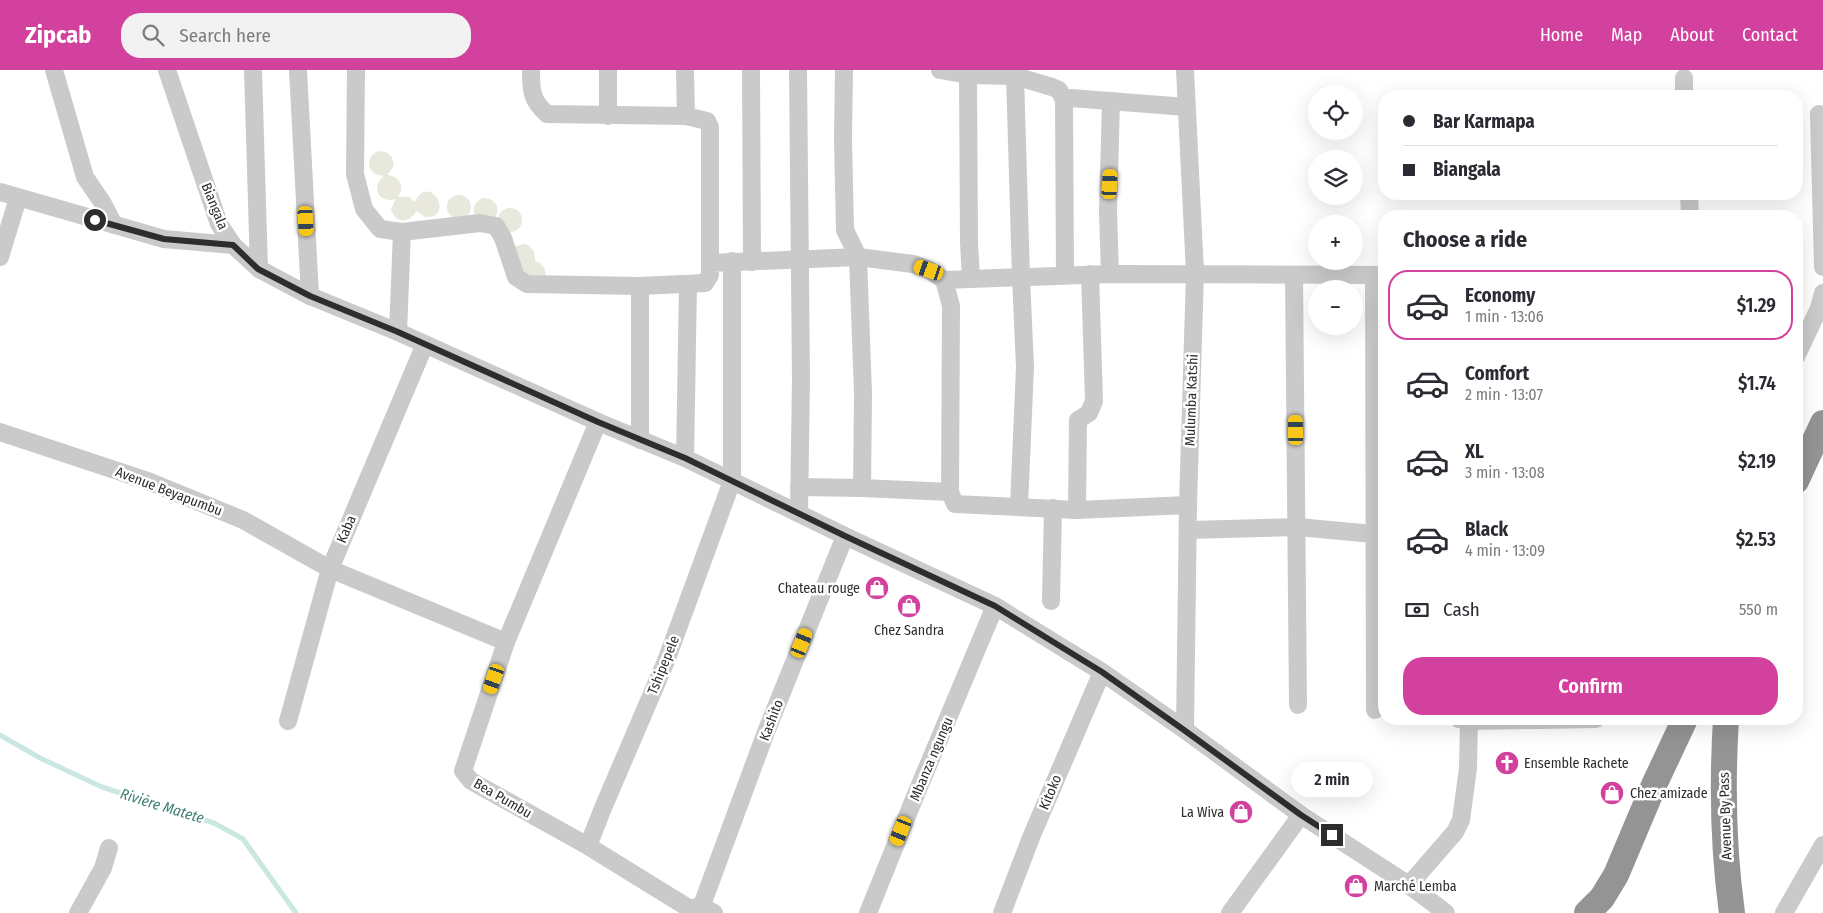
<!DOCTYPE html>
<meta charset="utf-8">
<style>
body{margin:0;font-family:"Fira Sans Condensed",sans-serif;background:#f2f2f3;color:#2b2b33;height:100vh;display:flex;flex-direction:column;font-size:19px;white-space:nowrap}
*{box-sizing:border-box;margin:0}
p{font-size:16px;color:#7c7c81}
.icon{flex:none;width:28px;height:28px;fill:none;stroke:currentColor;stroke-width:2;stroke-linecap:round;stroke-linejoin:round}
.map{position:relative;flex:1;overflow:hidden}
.side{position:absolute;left:1378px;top:140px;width:425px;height:515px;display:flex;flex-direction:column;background:#fff;border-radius:20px;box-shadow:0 5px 20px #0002}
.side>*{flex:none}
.top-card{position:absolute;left:1378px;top:20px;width:425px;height:110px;border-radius:20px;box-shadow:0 5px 20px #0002;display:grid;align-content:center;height:110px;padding:0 25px;background:#fff}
.fabs{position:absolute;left:1308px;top:15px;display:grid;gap:10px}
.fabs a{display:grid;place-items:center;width:55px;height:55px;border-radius:50%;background:#fff;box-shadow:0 5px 20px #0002;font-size:25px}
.end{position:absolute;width:22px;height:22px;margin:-11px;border:6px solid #2d2d2d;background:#fff;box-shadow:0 0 0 2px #fff}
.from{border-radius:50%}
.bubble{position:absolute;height:35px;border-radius:18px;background:#fff;box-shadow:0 5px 20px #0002;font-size:16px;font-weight:600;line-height:35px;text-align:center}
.car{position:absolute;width:15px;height:30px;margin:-15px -8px;border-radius:6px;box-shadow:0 0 4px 1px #0007;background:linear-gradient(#f5c518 24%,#345 0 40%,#f5c518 0 76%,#345 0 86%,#f5c518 0)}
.top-card b{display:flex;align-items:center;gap:18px;height:48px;font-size:19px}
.top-card b+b{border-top:1px solid #e1e1e2}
.top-card i{width:12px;height:12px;background:#2b2b33}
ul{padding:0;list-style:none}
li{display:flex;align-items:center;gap:15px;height:70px;margin:0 10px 8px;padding:0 15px;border:2px solid transparent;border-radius:20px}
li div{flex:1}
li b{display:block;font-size:19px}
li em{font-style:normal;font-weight:600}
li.active{border-color:#d2419e}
li>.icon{width:45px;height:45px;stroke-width:1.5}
h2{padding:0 25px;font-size:22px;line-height:60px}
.pay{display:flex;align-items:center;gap:12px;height:55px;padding:0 25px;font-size:19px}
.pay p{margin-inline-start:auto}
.primary-button{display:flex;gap:10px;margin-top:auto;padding:10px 25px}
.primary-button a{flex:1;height:58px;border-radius:20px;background:#d2419e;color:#fff;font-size:20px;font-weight:600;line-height:58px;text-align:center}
header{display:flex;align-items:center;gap:30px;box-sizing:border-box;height:70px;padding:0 25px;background:#d2419e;color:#fff}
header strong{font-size:24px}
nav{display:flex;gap:28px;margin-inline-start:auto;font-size:18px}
.search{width:350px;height:45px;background:#f2f2f3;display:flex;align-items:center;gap:12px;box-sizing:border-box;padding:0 18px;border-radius:20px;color:#7c7c81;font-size:19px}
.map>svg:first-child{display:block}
.green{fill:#e9e8dc}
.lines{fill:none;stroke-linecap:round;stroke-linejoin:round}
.stream{stroke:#cae7e2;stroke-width:5}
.minor{stroke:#cacaca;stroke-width:18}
.highway{stroke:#949494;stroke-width:26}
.route{stroke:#2d2d2d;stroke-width:6}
.labels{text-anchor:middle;stroke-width:5;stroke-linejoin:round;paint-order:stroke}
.street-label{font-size:14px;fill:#2d2d2d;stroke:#fff}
.poi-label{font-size:14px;fill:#2d2d2d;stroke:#fff;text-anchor:start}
.water-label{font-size:15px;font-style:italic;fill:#418075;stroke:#fff}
</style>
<header>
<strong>Zipcab</strong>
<div class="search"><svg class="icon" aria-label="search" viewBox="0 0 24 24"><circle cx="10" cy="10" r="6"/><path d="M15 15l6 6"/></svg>Search here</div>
<nav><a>Home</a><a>Map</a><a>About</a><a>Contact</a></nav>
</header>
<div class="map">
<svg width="1823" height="843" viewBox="0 0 1823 843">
<rect width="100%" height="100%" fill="#fff"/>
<g class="green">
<path d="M378,81L386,82L392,87L394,96L387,105C400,106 405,116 398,127H409L415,132C429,101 457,149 425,147L416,141C410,154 395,154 391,139L396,129C379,134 370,117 384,106L375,104C366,96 368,86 378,81Z"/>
<circle cx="459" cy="137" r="12"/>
<path d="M482,128C495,127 502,139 494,149L476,148C471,140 474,132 482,128Z"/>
<circle cx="510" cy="150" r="12"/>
<path d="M524,174L528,175L534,181L535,191C542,193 546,198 546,206L530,216L511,183L516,176Z"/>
</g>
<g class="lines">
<polyline class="stream" points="0,665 40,688 102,717 214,753 243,769 296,843"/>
<g class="minor">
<polyline points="54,0 85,107 102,132 114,155"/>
<polyline points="167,0 219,154 233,175 259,199 310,226 398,262 598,352 685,388 845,466 995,536 1102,602 1185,660 1301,745 1409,815 1446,843"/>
<polyline points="253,0 259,199"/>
<polyline points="298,0 310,226"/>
<polyline points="356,0 355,104 364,139 380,159 402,162 480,153 496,156 503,168 516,207 527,214 640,216 705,213 710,205 710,193 858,187 913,194 929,200 944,210 1110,204 1384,205"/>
<path d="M531,0C531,20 531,30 547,44L686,46L707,51L710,57V193"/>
<polyline points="685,0 686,46"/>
<polyline points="751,0 752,192"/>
<polyline points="798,0 801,309 799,443"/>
<polyline points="844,0 843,69 845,160 858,187 863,324 862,418"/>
<polyline points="940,0 968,5 1015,6 1052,17 1059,20 1064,30 1065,205"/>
<polyline points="968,5 969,172 971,209"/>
<polyline points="1015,6 1021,207 1025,297 1019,436"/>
<polyline points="1684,8 1684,26"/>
<polyline points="1064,30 1071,28 1186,37"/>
<polyline points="1819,44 1823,197"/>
<polyline points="608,46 608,0"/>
<polyline points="0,122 164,169 233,175"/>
<polyline points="1689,124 1690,146"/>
<polyline points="0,187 18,128"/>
<polyline points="1110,204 1108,142 1111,31"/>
<polyline points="1294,205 1298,635"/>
<polyline points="1374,205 1375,640"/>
<polyline points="944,210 951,236 950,422 955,434 1077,440 1188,435"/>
<polyline points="640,216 640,370"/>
<polyline points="398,262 402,162"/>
<polyline points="1796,287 1819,238 1823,223"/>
<polyline points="598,352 506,572 463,701 471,711 588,776 690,839 701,836 714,843"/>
<polyline points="0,362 148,411 243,450 330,499 506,572"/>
<polyline points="685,388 688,215"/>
<polyline points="799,417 862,418 950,422"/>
<polyline points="1077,440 1078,350 1089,343 1094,331 1090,204"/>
<polyline points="1189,460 1298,457 1384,465"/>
<polyline points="1051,531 1053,438"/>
<polyline points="1459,649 1469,651 1596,649"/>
<polyline points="288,651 330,499 425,274"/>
<polyline points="1185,660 1188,435 1195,203 1185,0"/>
<polyline points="588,776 603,738 666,591 732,411 732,191"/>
<polyline points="1409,815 1455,762 1461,750 1468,698 1469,651"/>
<polyline points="78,843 103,798 109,778"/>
<polyline points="699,843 766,662 845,466"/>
<polyline points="868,843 914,729 995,536"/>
<polyline points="1002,843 1032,765 1102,602"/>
<polyline points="1230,843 1301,745"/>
<polyline points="1784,843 1823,775"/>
</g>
<g class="highway">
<polyline points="1796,411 1823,353"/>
<path d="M1726,649C1722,714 1723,778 1732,843"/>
<polyline points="1587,843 1602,828 1616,805 1654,715 1685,649"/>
</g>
</g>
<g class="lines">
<polyline class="route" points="95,150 164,169 233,175 258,199 310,226 398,262 598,352 685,388 845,466 995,536 1102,602 1184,660 1301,745 1332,765"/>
</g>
<defs>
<g id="shop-disc" transform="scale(1.25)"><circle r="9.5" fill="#d2419e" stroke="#fff"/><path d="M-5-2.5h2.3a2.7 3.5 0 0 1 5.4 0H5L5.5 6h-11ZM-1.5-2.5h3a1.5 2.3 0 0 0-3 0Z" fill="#fff"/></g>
<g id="church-disc" transform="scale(1.25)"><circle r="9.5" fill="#d2419e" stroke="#fff"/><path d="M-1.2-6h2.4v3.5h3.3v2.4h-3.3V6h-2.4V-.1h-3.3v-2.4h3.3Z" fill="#fff"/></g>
</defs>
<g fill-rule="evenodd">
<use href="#shop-disc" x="877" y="518"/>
<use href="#shop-disc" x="909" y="536"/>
<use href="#church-disc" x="1507" y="693"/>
<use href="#shop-disc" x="1612" y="723"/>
<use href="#shop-disc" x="1241" y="742"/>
<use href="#shop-disc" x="1356" y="816"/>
</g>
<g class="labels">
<g class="street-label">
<text transform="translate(215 136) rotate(68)" y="5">Biangala</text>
<text transform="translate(1191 330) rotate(-88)" y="5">Mulumba Katshi</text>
<text transform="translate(169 421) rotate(21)" y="5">Avenue Beyapumbu</text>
<text transform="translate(346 459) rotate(-67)" y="5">Kaba</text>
<text transform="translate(663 595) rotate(-68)" y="5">Tshipepele</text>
<text transform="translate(771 650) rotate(-69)" y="5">Kashito</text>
<text transform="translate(931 689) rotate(-67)" y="5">Mbanza ngungu</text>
<text transform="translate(1050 722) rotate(-67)" y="5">Kitoko</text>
<text transform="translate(503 728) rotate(30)" y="5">Bea Pumbu</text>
<text transform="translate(1725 746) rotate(-92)" y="5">Avenue By Pass</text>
</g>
<g class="poi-label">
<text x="860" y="523" text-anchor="end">Chateau rouge</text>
<text x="909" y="565" text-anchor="middle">Chez Sandra</text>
<text x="1524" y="698">Ensemble Rachete</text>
<text x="1630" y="728">Chez amizade</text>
<text x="1224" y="747" text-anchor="end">La Wiva</text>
<text x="1374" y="821">Marché Lemba</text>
</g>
<g class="water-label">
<text transform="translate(162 736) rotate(17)" y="5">Rivière Matete</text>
</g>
</g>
</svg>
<div class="fabs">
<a><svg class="icon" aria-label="locate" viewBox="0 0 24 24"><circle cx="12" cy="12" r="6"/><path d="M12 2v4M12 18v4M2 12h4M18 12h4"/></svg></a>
<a><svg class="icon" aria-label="layers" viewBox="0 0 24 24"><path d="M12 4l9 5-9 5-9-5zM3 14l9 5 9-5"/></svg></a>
<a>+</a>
<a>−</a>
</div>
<i class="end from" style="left:95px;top:150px"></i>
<i class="end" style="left:1332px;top:765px"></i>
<div class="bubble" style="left:1291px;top:692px;width:82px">2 min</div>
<i class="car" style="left:1110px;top:114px;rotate:3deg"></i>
<i class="car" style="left:306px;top:151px;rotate:177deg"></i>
<i class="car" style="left:929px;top:200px;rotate:289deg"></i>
<i class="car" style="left:1296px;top:360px;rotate:359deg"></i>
<i class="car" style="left:802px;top:573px;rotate:22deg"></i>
<i class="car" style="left:494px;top:609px;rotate:199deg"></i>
<i class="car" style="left:901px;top:761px;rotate:202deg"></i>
<div class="top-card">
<b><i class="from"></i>Bar Karmapa</b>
<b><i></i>Biangala</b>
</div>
<section class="side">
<h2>Choose a ride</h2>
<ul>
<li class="active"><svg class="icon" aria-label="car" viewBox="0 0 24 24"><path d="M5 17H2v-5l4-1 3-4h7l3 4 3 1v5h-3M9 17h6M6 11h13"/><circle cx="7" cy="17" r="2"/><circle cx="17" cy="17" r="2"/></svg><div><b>Economy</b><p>1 min · 13:06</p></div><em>$1.29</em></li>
<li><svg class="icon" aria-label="car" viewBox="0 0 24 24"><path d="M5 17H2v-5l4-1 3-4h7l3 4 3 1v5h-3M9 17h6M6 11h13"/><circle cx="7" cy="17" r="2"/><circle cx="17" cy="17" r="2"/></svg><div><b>Comfort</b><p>2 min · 13:07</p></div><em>$1.74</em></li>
<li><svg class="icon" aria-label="car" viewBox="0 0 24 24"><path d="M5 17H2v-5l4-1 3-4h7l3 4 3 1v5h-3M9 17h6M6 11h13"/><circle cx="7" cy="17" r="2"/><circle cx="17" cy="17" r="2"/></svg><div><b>XL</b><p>3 min · 13:08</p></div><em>$2.19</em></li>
<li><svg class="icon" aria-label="car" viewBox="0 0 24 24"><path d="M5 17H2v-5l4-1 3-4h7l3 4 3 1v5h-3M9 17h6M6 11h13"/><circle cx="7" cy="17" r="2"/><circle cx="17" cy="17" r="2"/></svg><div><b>Black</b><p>4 min · 13:09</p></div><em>$2.53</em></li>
</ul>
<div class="pay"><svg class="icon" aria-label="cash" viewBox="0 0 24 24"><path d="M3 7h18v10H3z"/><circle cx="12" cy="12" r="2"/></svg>Cash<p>550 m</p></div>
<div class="primary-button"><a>Confirm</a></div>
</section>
</div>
